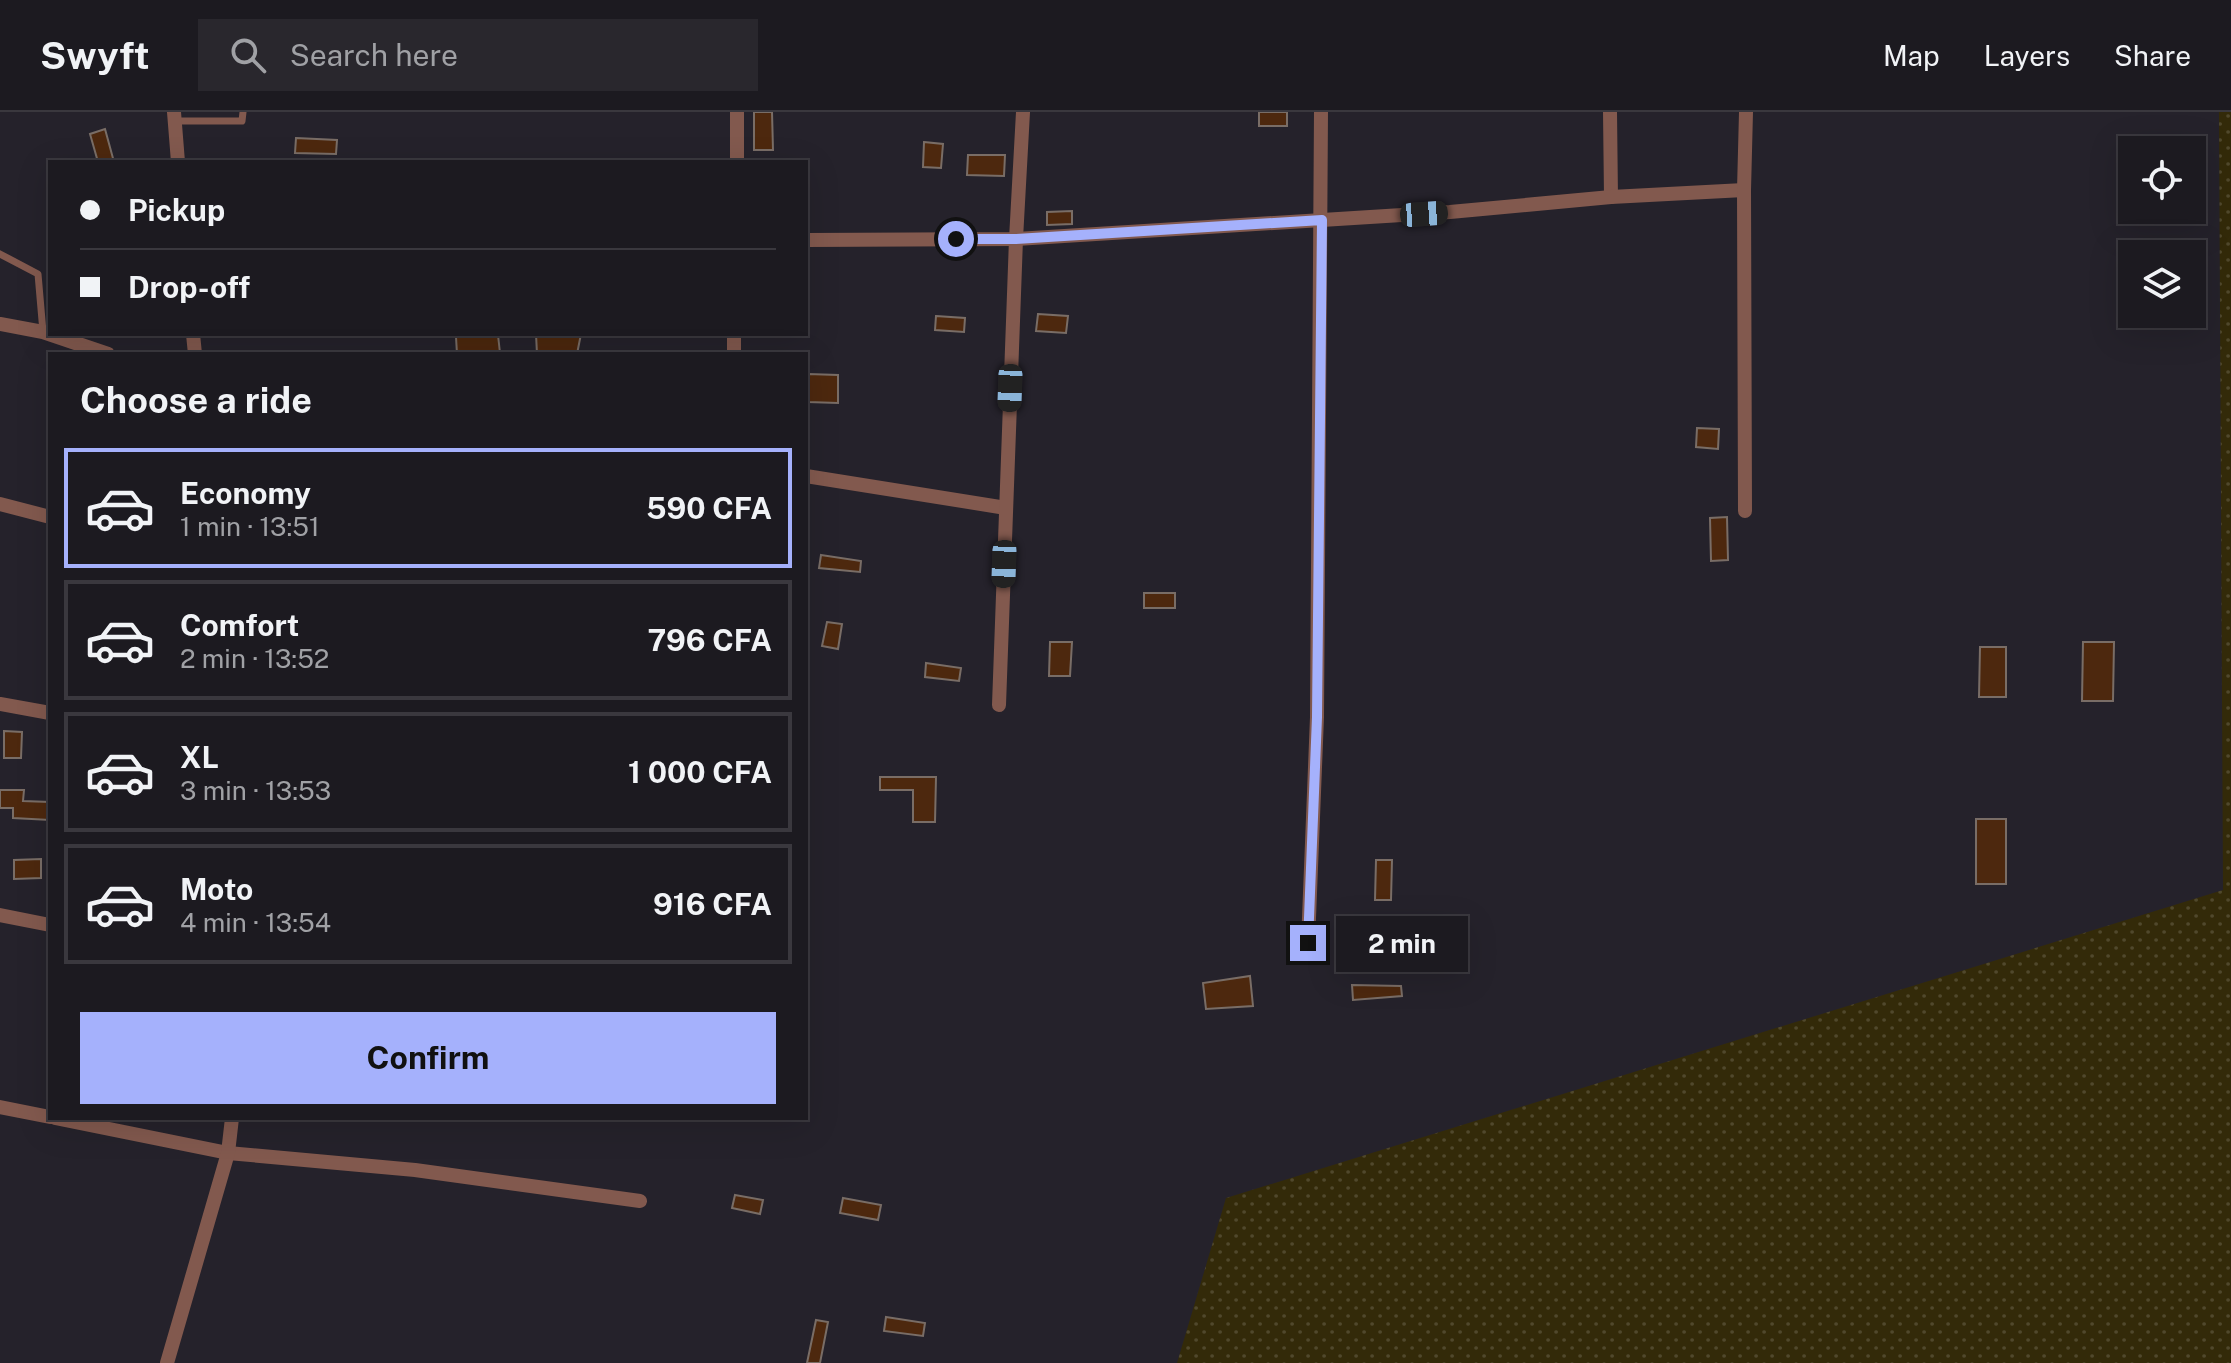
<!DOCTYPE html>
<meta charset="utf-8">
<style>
body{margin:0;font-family:"Public Sans",sans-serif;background:#29272d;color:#f1f3f6;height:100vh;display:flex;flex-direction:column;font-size:30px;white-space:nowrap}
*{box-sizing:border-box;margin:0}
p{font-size:26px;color:#a0a1a5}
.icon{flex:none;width:44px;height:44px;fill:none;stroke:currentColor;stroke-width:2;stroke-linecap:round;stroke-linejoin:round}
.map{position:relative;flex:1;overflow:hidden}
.drawer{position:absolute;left:48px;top:240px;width:760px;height:768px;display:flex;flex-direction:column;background:#1c1a20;border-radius:0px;box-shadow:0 8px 32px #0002,0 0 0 2px #3a383e}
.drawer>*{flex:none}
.top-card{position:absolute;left:48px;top:48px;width:760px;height:176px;border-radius:0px;box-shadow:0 8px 32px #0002,0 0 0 2px #3a383e;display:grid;align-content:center;height:176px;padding:0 32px;background:#1c1a20}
.controls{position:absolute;left:2118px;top:24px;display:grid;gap:16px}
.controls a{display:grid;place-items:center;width:88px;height:88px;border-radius:0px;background:#1c1a20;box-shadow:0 8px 32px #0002,0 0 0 2px #3a383e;font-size:40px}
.end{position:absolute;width:36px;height:36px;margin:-18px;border:10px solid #a5b1fc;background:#111;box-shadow:0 0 0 4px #111}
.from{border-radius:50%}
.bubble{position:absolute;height:56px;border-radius:0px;background:#1c1a20;box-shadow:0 8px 32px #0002,0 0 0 2px #3a383e;font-size:26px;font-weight:700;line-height:56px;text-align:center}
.car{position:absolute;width:24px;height:48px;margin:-24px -12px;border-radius:10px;box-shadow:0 0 6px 2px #0007;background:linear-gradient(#222 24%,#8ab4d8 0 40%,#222 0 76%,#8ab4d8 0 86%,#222 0)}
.top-card b{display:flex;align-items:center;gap:28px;height:76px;font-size:30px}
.top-card b+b{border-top:2px solid #3a383e}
.top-card i{width:20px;height:20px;background:#f1f3f6}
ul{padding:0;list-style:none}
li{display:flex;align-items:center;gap:24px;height:120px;margin:0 16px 12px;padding:0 16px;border:4px solid #3a383e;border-radius:0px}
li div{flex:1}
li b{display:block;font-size:30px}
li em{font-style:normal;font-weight:700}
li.active{border-color:#a5b1fc}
li>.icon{width:72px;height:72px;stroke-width:1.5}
h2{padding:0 32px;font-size:36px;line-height:96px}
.button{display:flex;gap:16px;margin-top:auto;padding:16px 32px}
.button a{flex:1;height:92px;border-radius:0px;background:#a5b1fc;color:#111;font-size:32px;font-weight:700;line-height:92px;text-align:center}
header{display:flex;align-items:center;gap:48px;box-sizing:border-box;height:112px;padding:0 40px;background:#1c1a20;border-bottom:2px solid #3a383e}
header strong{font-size:38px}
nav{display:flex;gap:44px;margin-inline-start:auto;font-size:28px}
.search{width:560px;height:72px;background:#29272d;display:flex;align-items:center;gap:20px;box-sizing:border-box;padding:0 28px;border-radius:0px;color:#a0a1a5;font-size:30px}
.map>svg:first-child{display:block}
.sand{fill:url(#sand-dots)}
.building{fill:#4d280e;stroke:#796d66;stroke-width:2}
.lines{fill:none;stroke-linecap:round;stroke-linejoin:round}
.service{stroke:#82594e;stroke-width:7}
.minor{stroke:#82594e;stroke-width:14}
.route{stroke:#a5b1fc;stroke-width:10}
</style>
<header>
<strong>Swyft</strong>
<div class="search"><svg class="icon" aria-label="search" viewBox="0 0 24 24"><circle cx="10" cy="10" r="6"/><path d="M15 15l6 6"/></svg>Search here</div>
<nav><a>Map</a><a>Layers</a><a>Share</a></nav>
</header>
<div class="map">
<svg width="2231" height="1251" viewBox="0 0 2231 1251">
<defs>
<pattern id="sand-dots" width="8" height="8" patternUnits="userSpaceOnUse" patternTransform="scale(2)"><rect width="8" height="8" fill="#332a09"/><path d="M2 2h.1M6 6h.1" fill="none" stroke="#50482c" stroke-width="1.8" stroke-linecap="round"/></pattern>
</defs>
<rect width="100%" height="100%" fill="#25222b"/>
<polygon class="sand" points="2219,0 2231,0 2231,1251 1177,1251 1226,1086 2223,778"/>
<g class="building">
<polygon points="754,0 772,0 773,38 754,38"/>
<rect x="1259" y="0" width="28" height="14"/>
<polygon points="105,17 114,50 98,50 90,22"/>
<polygon points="296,26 337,28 336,42 295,41"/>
<polygon points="924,30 943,32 941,56 923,55"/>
<polygon points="968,43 1005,43 1004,64 967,63"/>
<polygon points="1072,99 1072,112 1047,113 1047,100"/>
<polygon points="1038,202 1068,204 1066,221 1036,219"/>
<polygon points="936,204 965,206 964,220 935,218"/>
<polygon points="536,222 581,222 577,242 537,242"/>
<polygon points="498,223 500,241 457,242 456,225"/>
<polygon points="808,262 838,263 838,291 808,290"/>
<polygon points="1697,316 1719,317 1718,337 1696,335"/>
<polygon points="1727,405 1728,448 1711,449 1710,406"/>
<polygon points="821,443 861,449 860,460 819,456"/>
<rect x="1144" y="481" width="31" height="15"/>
<polygon points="827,510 842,512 838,537 822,534"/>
<polygon points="1050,530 1072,530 1070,564 1049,564"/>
<polygon points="2083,530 2114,530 2113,589 2082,589"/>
<polygon points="1980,535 2006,535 2006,585 1979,585"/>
<polygon points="926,551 961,556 959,569 925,565"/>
<polygon points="4,619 22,620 21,646 4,646"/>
<polygon points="880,665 936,665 935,710 913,710 913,678 880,678"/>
<polygon points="0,678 24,678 23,689 50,690 50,708 13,706 13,696 0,696"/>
<rect x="1976" y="707" width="30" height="65"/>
<polygon points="41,747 41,766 14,767 14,748"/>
<polygon points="1376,748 1392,748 1391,788 1375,788"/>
<polygon points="1397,813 1400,849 1351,853 1349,822 1383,819 1382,814"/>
<polygon points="1250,864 1253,894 1206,897 1203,871"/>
<polygon points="1352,873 1401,874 1402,884 1353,888"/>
<polygon points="735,1083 763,1088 760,1102 732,1096"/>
<polygon points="843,1086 881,1093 878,1108 840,1101"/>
<polygon points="886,1205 925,1211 923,1224 884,1219"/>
<polygon points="816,1208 828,1210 820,1251 807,1251"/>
</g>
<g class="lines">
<g class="service">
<polyline points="175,9 242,9 243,0"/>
<polyline points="0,142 38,162 43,220"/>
</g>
<g class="minor">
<polyline points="174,0 178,50"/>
<polyline points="737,0 737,50"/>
<polyline points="1610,0 1611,85"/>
<polyline points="806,128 1016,127 1450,100 1611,85 1744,78"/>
<polyline points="0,212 43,220 108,242"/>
<polyline points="193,222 195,242"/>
<polyline points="734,242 734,222"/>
<polyline points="806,364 1006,396"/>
<polyline points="0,392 50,405"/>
<polyline points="1745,399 1744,78 1746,0"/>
<polyline points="0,592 50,601"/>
<polyline points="999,593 1016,127 1023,0"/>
<polyline points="0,803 50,813"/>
<polyline points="1308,831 1317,605 1321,0"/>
<polyline points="0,995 50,1005"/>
<polyline points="55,1006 228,1041 415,1058 640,1089"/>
<polyline points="167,1251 228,1041 232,1006"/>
</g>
</g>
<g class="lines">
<polyline class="route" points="956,127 1016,127 1322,108 1317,605 1308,831"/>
</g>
</svg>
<div class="controls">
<a><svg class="icon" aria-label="locate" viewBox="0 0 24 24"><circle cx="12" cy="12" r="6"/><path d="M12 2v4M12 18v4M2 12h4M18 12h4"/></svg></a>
<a><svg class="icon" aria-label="layers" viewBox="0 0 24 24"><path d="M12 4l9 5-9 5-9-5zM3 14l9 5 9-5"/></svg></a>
</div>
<i class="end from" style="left:956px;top:127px"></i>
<i class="end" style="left:1308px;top:831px"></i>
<div class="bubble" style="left:1336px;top:804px;width:132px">2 min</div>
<i class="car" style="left:1424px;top:102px;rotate:86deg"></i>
<i class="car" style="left:1010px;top:276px;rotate:182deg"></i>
<i class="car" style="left:1004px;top:452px;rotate:182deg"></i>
<div class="top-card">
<b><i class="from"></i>Pickup</b>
<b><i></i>Drop-off</b>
</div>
<section class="drawer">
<h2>Choose a ride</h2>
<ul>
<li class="active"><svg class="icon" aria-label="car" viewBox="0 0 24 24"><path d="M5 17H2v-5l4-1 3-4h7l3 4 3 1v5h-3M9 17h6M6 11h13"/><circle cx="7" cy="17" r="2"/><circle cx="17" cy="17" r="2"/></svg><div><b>Economy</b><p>1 min · 13:51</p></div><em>590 CFA</em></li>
<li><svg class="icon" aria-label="car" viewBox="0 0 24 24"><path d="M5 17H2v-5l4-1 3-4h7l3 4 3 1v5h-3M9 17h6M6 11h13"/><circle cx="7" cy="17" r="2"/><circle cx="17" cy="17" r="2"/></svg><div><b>Comfort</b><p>2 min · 13:52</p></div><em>796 CFA</em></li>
<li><svg class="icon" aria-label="car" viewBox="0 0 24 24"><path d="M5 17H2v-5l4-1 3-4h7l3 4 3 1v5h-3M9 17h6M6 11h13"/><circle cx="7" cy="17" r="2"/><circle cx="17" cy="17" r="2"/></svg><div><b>XL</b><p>3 min · 13:53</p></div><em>1 000 CFA</em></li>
<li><svg class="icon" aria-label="car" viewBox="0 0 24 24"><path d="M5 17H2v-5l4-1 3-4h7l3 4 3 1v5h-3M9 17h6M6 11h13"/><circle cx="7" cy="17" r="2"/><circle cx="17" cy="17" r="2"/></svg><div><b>Moto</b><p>4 min · 13:54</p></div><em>916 CFA</em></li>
</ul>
<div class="button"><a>Confirm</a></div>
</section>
</div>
